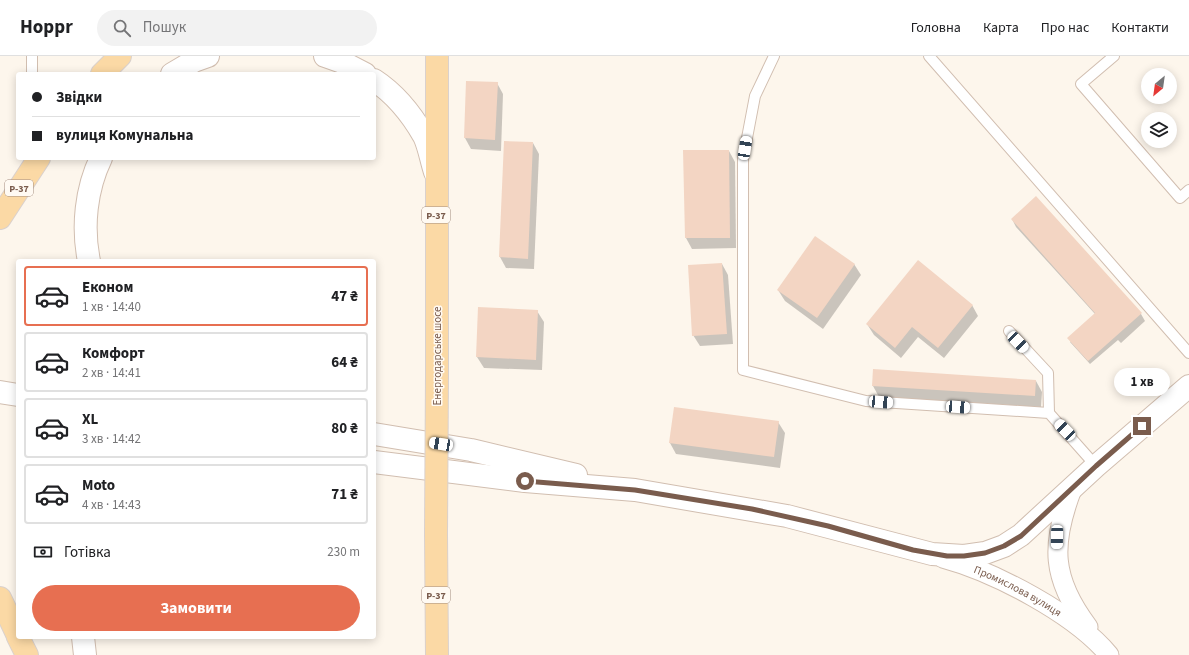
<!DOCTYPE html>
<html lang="uk">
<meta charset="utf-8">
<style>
body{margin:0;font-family:"Source Sans 3",sans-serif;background:#f2f2f2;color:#202124;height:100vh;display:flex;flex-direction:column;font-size:15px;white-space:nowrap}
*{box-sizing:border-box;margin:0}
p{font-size:13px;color:#757577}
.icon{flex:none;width:22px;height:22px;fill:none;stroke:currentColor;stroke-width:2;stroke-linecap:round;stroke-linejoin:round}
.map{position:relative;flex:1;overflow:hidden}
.details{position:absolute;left:16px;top:203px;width:360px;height:380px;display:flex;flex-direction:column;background:#fff;border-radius:4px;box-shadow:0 2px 10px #0003}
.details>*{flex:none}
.banner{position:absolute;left:16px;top:16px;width:360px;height:88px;border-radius:4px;box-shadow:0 2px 10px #0003;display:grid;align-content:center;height:88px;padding:0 16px;background:#fff}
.needle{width:26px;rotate:209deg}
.buttons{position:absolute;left:1141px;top:12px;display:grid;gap:8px}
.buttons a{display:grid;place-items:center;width:36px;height:36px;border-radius:50%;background:#fff;box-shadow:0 2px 10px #0003;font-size:20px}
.end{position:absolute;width:18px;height:18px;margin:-9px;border:5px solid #7a5c4d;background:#fff;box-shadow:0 0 0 2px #fff}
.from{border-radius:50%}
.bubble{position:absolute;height:28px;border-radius:14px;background:#fff;box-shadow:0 2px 10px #0003;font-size:13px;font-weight:700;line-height:28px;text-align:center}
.car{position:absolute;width:12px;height:24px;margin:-12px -6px;border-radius:5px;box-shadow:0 0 3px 1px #0007;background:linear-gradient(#fff 24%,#345 0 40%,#fff 0 76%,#345 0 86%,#fff 0)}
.banner b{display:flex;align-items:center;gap:14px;height:38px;font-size:15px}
.banner b+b{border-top:1px solid #e0e0e0}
.banner i{width:10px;height:10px;background:#202124}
ul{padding:7px 0 0;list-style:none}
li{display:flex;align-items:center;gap:12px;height:60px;margin:0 8px 6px;padding:0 8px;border:2px solid #e0e0e0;border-radius:4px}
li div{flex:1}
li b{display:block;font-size:15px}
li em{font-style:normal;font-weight:700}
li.current{border-color:#e76f51}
li>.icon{width:36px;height:36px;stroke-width:1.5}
.pay{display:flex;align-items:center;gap:10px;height:44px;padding:0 16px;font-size:15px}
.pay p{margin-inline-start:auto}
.button{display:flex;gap:8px;margin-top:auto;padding:8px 16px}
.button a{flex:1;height:46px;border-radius:24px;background:#e76f51;color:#fff;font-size:16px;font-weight:700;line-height:46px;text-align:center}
header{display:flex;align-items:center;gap:24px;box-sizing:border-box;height:56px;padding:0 20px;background:#fff;border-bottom:1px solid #e0e0e0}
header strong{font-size:19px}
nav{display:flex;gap:22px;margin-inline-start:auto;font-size:14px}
.search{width:280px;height:36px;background:#f2f2f2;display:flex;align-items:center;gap:10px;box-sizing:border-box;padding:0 14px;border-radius:22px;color:#757577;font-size:15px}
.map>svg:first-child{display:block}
.shadow{fill:#0003}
.building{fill:#f3d5c3}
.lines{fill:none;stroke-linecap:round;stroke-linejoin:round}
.service-casing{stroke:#d1beb0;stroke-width:12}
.minor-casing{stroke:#d1beb0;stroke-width:21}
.tertiary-casing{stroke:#d1beb0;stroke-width:24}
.primary-casing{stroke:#dad1cd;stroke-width:24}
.service{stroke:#fff;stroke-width:10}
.minor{stroke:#fff;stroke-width:19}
.tertiary{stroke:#fff;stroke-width:22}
.primary{stroke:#fbd9a5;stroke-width:22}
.primary-bridge-casing{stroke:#dad1cd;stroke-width:24;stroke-linecap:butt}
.primary-bridge{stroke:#fbd9a5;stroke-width:22}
.route{stroke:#7a5c4d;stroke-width:5}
.labels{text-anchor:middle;stroke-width:3;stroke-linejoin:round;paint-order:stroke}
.shield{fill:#fffaf3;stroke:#a28b7f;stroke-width:1}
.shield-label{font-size:10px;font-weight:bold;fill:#7a5c4d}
.street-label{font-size:11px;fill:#7a5c4d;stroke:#fffaf3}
</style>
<header>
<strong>Hoppr</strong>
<div class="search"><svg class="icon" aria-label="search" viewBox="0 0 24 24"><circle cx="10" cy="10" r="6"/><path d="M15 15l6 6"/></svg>Пошук</div>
<nav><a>Головна</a><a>Карта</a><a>Про нас</a><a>Контакти</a></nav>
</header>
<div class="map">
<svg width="1189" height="599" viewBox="0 0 1189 599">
<rect width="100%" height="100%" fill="#fdf6ec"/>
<g class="shadow">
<polygon points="467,26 497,27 503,38 501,95 471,93 465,82"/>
<polygon points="533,87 539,98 534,213 506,212 500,201"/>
<polygon points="684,95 729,95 735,106 736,192 692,193 686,182"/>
<polygon points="1012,163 1141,258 1145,265 1121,287 1118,284 1090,308 1070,286 1095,258 1016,171"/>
<polygon points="722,208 728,219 733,288 700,290 693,279"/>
<polygon points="854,208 861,219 823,273 785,245 778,234"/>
<polygon points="972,249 978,260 944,302 918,281 901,302 874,279 867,268"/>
<polygon points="537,255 544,266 542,314 484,312 477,301"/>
<polygon points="1036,325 1042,336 1041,351 879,341 873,330"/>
<polygon points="778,366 785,377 780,412 676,398 670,387"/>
</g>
<g class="building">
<polygon points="466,25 498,26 495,84 464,82"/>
<polygon points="504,85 533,86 528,203 499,201"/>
<polygon points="683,94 729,94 730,182 685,182"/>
<polygon points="1036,140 1142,257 1088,305 1067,282 1095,257 1011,163"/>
<polygon points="815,180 855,208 817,262 777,234"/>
<polygon points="918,204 973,249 938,292 912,271 895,292 866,268"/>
<polygon points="722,207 727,278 692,280 688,209"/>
<polygon points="478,251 538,254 536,304 476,301"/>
<polygon points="873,313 1036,324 1035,340 872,330"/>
<polygon points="674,351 779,365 774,401 669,387"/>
</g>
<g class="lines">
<g class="service-casing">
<g id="service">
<polyline points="774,0 755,40 743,103 743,314 866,345 1049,357 1096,410"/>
<polyline points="929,0 1189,297"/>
<polyline points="1114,0 1081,28 1180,142 1189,134"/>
<polyline points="32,18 32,0"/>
<polyline points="1009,275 1048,317 1049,357"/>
</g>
</g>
<g class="minor-casing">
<g id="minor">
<path d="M1072,433C1051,488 1051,522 1088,571"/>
<path id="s1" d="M943,502C995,516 1075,558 1109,599"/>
</g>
</g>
<g class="tertiary-casing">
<g id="tertiary">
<polyline points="325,0 342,6 365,18"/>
<polyline points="172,18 194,5 208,0"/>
<path d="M374,24C394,37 412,59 424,80C429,90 431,104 435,116"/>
<path d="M89,205C82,171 86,133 101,102"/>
<polyline points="0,336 18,339"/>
<polyline points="374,378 471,394 576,419"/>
<polyline points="374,406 525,425 635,434 787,460 932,498 964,500 985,497 1004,490 1021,479 1096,410 1189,330"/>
<polyline points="83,581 85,599"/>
</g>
</g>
<g class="primary-casing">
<g id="primary">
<polyline points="437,0 437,319"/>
<polyline points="102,18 120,0"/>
<polyline points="0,162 39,102"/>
<polyline points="436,478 437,599"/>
<polyline points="0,542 18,580"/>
<polyline points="18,581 27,599"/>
</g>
</g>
<use href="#service" class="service"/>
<use href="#minor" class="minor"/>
<use href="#tertiary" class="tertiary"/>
<use href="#primary" class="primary"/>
<g class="primary-bridge-casing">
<polyline id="primary-bridge" points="436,478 437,319"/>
</g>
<use href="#primary-bridge" class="primary-bridge"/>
</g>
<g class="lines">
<polyline class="route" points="525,425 635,434 752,453 828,470 913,494 947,500 964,500 985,497 1004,490 1021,480 1096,410 1142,370"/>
</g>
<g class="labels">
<g class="shield">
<rect x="5" y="124" width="28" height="16" rx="3"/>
<rect x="422" y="151" width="28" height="16" rx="3"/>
<rect x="422" y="531" width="28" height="16" rx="3"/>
</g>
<g class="shield-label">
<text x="19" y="136">Р-37</text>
<text x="436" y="163">Р-37</text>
<text x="436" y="543">Р-37</text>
</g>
<g class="street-label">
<text transform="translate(437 300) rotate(-90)" y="4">Енергодарське шосе</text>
<text dy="4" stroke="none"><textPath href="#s1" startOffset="82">Промислова вулиця</textPath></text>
</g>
</g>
</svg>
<div class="buttons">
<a><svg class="needle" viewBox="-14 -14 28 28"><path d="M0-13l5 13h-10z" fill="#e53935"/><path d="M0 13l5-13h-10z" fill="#757577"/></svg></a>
<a><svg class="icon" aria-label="layers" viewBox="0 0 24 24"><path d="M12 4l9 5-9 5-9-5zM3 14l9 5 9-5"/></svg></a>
</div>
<i class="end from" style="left:525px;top:425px"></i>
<i class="end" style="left:1142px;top:370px"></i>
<div class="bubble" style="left:1114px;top:312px;width:56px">1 хв</div>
<i class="car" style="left:745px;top:92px;rotate:9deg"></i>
<i class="car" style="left:1018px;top:286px;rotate:136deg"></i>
<i class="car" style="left:881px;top:346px;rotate:94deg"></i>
<i class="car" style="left:958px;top:351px;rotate:94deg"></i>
<i class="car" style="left:1065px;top:374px;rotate:316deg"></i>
<i class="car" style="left:441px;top:388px;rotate:279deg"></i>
<i class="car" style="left:1057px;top:481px;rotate:181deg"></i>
<div class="banner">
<b><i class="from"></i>Звідки</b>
<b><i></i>вулиця Комунальна</b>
</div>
<section class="details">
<ul>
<li class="current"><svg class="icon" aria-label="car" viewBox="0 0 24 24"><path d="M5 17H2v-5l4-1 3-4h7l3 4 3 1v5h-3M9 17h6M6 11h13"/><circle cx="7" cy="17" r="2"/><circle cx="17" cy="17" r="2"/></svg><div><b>Економ</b><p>1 хв · 14:40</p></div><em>47 ₴</em></li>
<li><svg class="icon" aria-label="car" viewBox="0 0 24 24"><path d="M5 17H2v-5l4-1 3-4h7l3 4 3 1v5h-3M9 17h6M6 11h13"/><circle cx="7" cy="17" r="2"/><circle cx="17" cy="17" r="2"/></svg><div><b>Комфорт</b><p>2 хв · 14:41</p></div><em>64 ₴</em></li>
<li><svg class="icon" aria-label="car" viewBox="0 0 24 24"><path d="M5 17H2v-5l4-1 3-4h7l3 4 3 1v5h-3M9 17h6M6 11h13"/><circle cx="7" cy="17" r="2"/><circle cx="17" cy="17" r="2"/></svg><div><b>XL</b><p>3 хв · 14:42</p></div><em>80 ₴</em></li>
<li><svg class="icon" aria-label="car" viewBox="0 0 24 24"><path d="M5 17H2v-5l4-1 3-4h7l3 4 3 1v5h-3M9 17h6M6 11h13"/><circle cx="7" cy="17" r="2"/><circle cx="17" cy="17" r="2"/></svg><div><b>Moto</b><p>4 хв · 14:43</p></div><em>71 ₴</em></li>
</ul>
<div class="pay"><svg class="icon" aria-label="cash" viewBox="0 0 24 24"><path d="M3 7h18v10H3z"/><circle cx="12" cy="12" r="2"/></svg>Готівка<p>230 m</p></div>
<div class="button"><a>Замовити</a></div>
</section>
</div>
